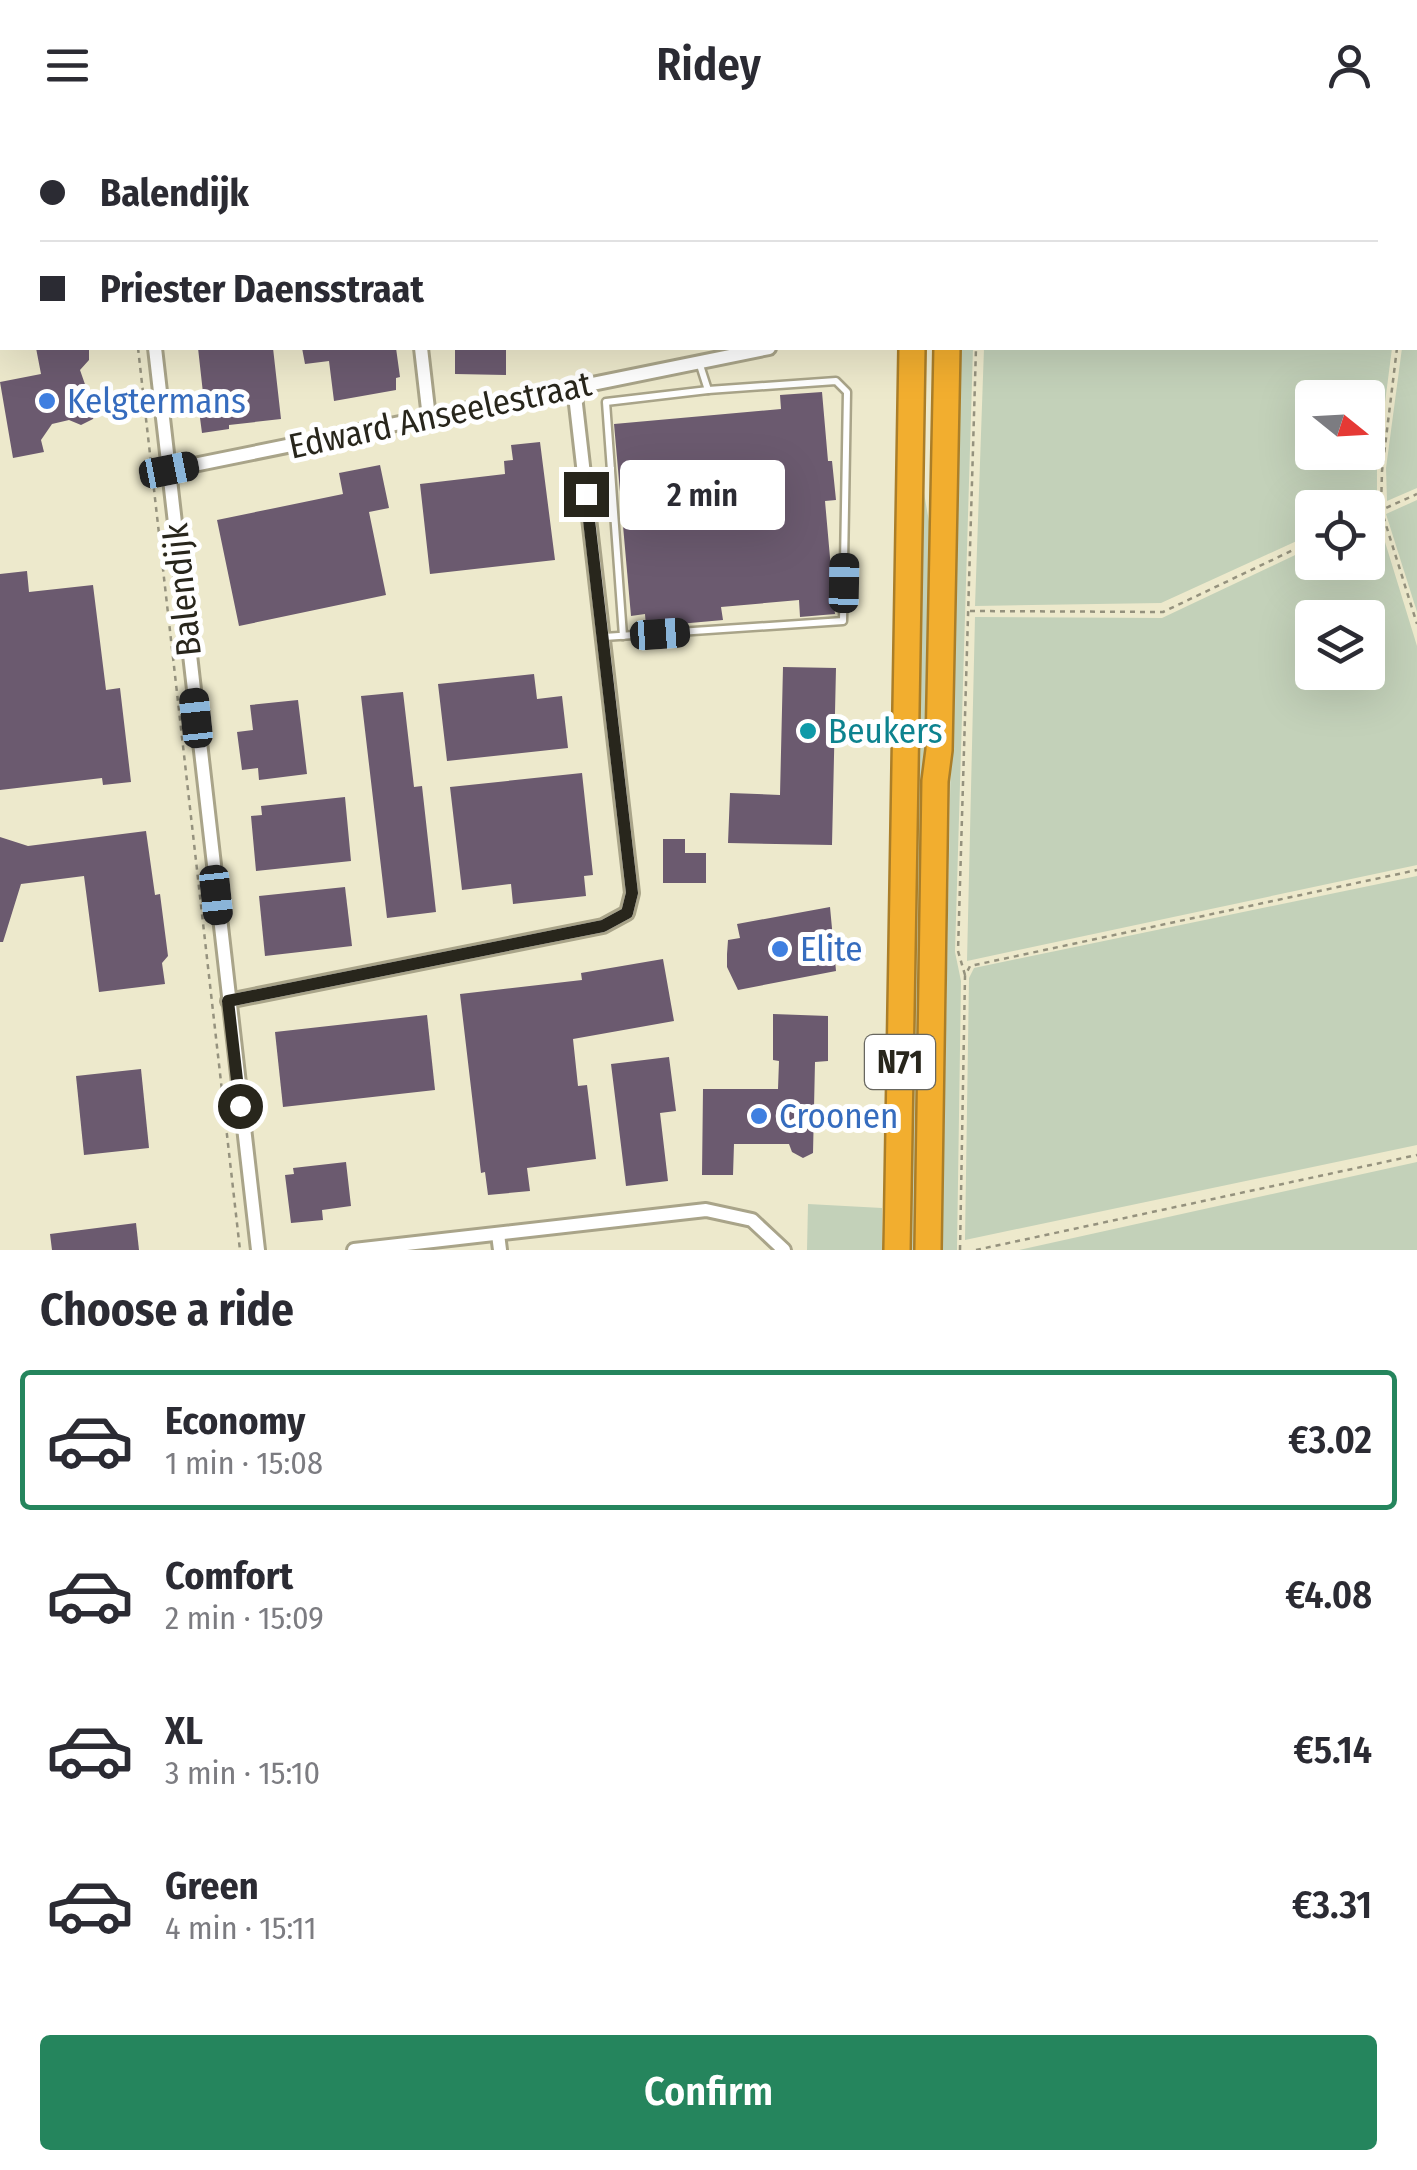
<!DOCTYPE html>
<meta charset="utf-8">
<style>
body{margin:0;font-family:"Fira Sans Condensed",sans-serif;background:#f2f2f3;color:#2b2b33;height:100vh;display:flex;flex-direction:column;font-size:38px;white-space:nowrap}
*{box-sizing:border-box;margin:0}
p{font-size:32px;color:#7c7c81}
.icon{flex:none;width:55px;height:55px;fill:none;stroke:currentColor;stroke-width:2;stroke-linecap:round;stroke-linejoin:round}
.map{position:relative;height:1120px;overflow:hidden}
.sheet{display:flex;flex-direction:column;background:#fff;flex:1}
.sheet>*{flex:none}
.banner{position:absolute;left:0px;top:0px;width:1418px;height:220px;box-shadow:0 10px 40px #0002;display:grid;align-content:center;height:220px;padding:0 40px;background:#fff}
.needle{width:65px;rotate:108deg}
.tools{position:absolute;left:1295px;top:250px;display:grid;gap:20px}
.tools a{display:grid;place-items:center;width:90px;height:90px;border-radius:10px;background:#fff;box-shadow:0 10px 40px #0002;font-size:50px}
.end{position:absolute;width:45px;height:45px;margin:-22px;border:12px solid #28261c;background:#fff;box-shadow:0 0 0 5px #fff}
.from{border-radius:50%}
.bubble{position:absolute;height:70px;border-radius:10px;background:#fff;box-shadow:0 10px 40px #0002;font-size:32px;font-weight:600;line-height:70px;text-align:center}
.car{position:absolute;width:30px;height:60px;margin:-30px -15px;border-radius:12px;box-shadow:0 0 8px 2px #0007;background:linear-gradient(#222 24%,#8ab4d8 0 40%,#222 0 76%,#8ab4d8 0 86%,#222 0)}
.banner b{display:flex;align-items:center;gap:35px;height:95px;font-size:38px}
.banner b+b{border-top:2px solid #e1e1e2}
.banner i{width:25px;height:25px;background:#2b2b33}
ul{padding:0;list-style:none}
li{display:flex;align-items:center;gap:30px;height:140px;margin:0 20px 15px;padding:0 20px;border:5px solid transparent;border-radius:10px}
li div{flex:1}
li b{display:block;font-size:38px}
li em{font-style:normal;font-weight:600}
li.current{border-color:#25855d}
li>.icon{width:90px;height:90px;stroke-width:1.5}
h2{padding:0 40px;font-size:45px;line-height:120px}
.button{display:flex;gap:20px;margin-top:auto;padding:20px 40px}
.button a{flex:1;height:115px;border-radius:10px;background:#25855d;color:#fff;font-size:40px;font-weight:600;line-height:115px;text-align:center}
header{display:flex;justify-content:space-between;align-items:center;height:130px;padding:0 40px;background:#fff;font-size:45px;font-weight:600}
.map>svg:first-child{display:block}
.green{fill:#c3d1b9;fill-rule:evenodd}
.building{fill:#6b5a6f}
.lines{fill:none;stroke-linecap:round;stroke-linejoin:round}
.lane-casing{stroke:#a9a489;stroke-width:11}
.street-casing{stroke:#a9a489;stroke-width:18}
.highway-casing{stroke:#ab7e28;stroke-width:30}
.path{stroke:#95927e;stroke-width:2.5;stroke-dasharray:5 5;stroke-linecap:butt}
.lane{stroke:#fff;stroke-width:6}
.street{stroke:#fff;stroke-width:12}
.highway{stroke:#f2ae2f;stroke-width:25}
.route{stroke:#28261c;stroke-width:12}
.shop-dot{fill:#3f7fe0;stroke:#fff;stroke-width:4}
.culture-dot{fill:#0f9aa8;stroke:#fff;stroke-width:4}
.labels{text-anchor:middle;stroke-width:10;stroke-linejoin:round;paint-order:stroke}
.shield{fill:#fff;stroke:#686760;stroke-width:2.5}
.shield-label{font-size:32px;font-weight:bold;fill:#28261c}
.shop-label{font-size:35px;fill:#366cbe;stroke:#fff;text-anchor:start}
.street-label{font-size:35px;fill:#28261c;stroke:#fff}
.culture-label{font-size:35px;fill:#0d838f;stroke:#fff;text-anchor:start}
</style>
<header><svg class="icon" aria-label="menu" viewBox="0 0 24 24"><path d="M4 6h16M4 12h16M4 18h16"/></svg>Ridey<svg class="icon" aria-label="person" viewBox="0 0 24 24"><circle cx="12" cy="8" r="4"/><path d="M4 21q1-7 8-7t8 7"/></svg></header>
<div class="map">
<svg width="1417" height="1120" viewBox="0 0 1417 1120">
<rect width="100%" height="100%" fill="#ede9cc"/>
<g class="green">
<rect x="964" y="0" width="312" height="2"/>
<polygon points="1417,108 1417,358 1387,371 1386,338 1402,218 1415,218"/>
<polygon points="958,218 973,218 955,822 961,851 957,1120 942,1120"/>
<path d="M984,218H1392L1377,335V374L1368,379L1312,378V404L1161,473L975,476ZM1312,268H1368V322H1312Z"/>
<polygon points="923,230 924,363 931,403 919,1120 905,1120"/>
<polygon points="1417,370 1417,482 1386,384"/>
<path d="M1377,386L1417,516V735L967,831L975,487L1162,488L1312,417V432H1368V390ZM1312,488H1368V542H1312Z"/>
<polygon points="1417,746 1417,1015 965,1110 969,848 974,838"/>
<polygon points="1417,1032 1417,1120 1019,1120"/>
<polygon points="808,1074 882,1078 882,1120 807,1120"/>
</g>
<g class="building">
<polygon points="36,218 89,218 89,230 80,240 95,283 93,289 81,295 69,290 52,294 41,310 44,322 13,328 0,252 41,244"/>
<polygon points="198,218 273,218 281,289 229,295 229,299 202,303 198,273 204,272"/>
<polygon points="302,218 396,218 400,247 396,248 396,260 334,271 329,231 305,234"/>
<polygon points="455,218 506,218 506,245 455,244"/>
<polygon points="822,262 828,331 832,331 836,370 825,371 835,484 800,487 799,470 721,477 723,490 646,497 645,484 631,486 614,294 781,279 780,265"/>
<polygon points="540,312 555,430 430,444 420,354 505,344 504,331 513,330 511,315"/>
<polygon points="380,335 389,378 369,382 386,465 239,496 217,390 343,364 339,343"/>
<polygon points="27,441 29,462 93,455 106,560 120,558 131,652 103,655 102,648 0,660 0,444"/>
<polygon points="783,537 836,538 832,715 728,713 730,663 780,665"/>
<polygon points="534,544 537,569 562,566 568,618 447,631 438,554"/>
<polygon points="403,562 414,657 422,656 436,782 387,788 361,566"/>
<polygon points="298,570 307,644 259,650 258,638 242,640 237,602 253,600 250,575"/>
<polygon points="582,643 593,745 584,746 586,766 513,774 511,754 462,760 450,657"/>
<polygon points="345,667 351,731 256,741 251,686 262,685 261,676"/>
<polygon points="146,701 155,765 160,764 168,826 162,833 165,854 99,862 84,746 21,754 3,812 0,812 0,707 28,716"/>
<polygon points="663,709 685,709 685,723 706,723 706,753 663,753"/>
<polygon points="345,757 352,816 265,826 259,766"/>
<polygon points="830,777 836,841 738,860 727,837 727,824 728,810 740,808 737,794"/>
<polygon points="663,829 674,891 573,909 578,956 587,955 596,1029 527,1038 530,1061 488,1065 485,1042 481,1043 460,864 582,850 581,843"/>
<polygon points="773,884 828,886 828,931 815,932 813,1023 803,1028 792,1022 789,1014 734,1014 733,1045 702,1045 703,959 778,959 779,931 773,930"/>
<polygon points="427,885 435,960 283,977 275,902"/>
<polygon points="669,927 676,981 660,983 668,1051 626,1056 611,934"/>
<polygon points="141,939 149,1018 84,1025 76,946"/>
<polygon points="346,1032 351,1076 322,1080 323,1090 291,1093 285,1045 294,1044 293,1038"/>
<polygon points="136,1093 139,1120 52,1120 50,1104"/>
</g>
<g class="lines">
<g class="lane-casing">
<g id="lane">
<polyline points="623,506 606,272 708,260"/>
<polyline points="604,507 843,491 847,262 836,251 708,260 699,232"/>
</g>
</g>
<g class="street-casing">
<g id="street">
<polyline points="131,0 131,2"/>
<polyline points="395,0 395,2"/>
<polyline points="695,2 695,0"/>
<polyline points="1415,86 1417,86"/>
<polyline points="155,218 258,1120"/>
<polyline points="421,218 429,288"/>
<polyline points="169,340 769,218"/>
<polyline points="228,871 603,796 627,783 632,763 574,257"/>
<polyline points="498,1104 500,1120"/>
<polyline points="354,1120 706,1080 752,1090 784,1120"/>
</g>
</g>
<g class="highway-casing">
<g id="highway">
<polyline points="916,2 916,0"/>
<polyline points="949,2 949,0"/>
<polyline points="897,1120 912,218"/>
<polyline points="928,1120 935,651 939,620 947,218"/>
</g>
</g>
<g class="path">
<polyline points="113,0 114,2"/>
<polyline points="1279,0 1279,2"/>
<polyline points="138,218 240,1120"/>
<polyline points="1397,218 1382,341 1381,379 1417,494"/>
<polyline points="1368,386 1417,364"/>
<polyline points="970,481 1163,482 1312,411"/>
<polyline points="965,845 958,821 976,218"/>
<polyline points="960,1120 965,846 970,836 1417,740"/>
<polyline points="976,1120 1417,1025"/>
</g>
<use href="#lane" class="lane"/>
<use href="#street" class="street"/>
<use href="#highway" class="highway"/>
</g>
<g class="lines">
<polyline class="route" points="240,976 228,871 603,796 627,783 632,763 586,364"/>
</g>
<g class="shop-dot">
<circle cx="47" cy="271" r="10"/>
<circle cx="780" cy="819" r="10"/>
<circle cx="759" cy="986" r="10"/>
</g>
<circle class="culture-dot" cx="808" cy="601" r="10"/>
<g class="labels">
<rect class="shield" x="865" y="905" width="70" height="54" rx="8"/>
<g class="shield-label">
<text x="900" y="943">N71</text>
</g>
<g class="shop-label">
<text x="67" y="283">Kelgtermans</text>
<text x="800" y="831">Elite</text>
<text x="779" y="998">Croonen</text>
</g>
<g class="street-label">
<text transform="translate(440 285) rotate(-12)" y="12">Edward Anseelestraat</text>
<text transform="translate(182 460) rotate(-96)" y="12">Balendijk</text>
</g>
<g class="culture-label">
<text x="828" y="613">Beukers</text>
</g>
</g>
</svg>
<div class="tools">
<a><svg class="needle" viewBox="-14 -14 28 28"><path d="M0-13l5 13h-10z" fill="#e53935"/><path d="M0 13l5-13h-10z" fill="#7c7c81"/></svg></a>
<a><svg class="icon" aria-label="locate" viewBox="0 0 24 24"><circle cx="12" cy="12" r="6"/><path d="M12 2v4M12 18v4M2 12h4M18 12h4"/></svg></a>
<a><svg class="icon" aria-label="layers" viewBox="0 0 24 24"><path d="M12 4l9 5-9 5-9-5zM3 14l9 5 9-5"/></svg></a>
</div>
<i class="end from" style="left:240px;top:976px"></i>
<i class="end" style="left:586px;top:364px"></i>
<div class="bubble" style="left:620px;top:330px;width:165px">2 min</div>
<i class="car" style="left:169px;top:340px;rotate:79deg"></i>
<i class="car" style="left:844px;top:453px;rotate:1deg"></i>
<i class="car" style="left:660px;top:504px;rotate:86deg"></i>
<i class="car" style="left:196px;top:588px;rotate:354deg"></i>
<i class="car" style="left:216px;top:765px;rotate:174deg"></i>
<div class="banner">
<b><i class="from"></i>Balendijk</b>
<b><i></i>Priester Daensstraat</b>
</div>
</div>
<section class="sheet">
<h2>Choose a ride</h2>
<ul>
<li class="current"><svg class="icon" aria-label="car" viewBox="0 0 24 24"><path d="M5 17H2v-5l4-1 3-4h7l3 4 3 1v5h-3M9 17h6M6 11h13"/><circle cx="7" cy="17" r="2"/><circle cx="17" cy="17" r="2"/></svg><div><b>Economy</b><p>1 min · 15:08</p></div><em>€3.02</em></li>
<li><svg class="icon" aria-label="car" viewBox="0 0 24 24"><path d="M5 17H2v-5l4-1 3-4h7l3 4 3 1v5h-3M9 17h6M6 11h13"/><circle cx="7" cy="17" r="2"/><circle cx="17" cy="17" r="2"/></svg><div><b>Comfort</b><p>2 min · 15:09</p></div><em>€4.08</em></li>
<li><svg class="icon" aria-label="car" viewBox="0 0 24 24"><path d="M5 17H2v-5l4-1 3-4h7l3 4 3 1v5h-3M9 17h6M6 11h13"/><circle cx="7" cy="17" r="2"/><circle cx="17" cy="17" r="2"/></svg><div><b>XL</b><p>3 min · 15:10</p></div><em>€5.14</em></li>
<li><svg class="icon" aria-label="car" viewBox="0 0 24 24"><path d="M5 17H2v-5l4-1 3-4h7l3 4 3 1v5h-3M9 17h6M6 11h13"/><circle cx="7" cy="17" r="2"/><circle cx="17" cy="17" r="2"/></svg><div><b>Green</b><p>4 min · 15:11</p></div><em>€3.31</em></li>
</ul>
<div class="button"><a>Confirm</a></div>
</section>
